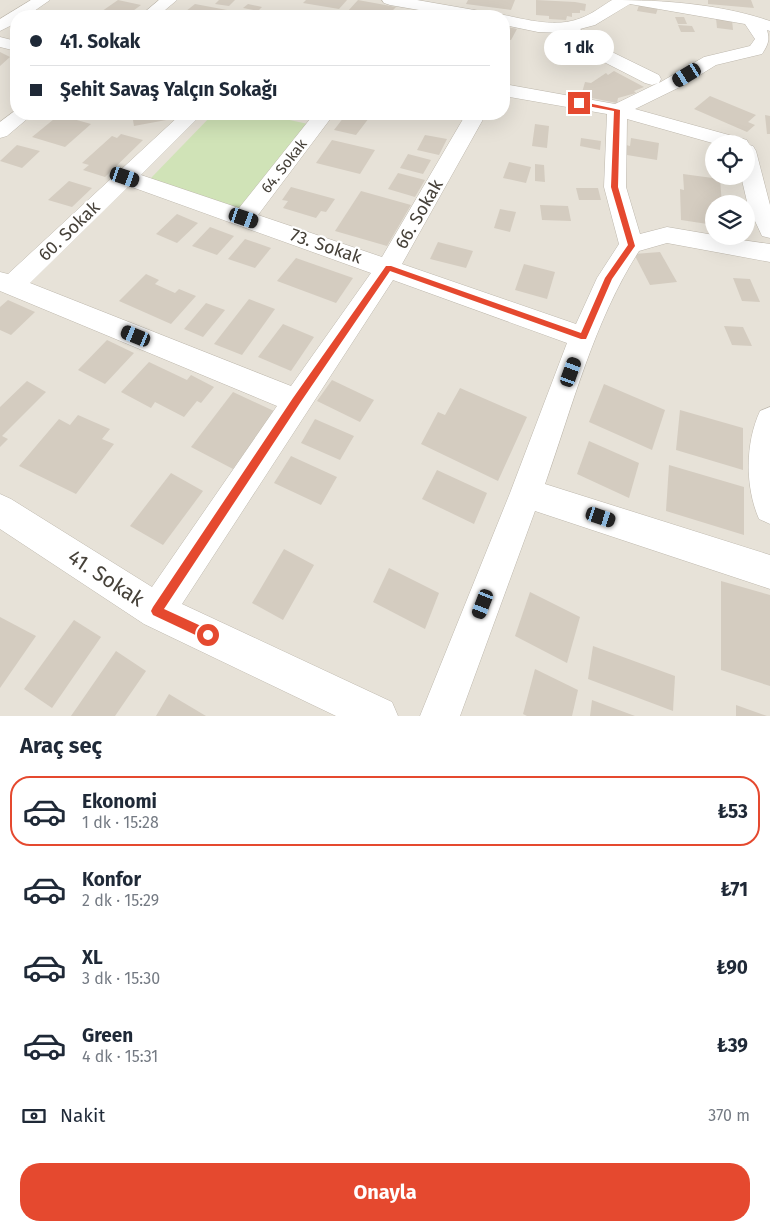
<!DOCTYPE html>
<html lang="tr">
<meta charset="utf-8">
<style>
body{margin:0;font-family:"Fira Sans",sans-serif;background:#f6f6f7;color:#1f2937;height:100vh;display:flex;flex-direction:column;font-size:19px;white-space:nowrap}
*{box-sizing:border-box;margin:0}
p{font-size:16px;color:#747a83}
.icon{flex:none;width:28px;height:28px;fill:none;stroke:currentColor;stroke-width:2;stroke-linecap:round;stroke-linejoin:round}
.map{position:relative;height:716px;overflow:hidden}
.sheet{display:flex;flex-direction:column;background:#fff;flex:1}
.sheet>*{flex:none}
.banner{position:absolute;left:10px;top:10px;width:500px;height:110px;border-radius:20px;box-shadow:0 5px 20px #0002;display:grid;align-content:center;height:110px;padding:0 20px;background:#fff}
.fabs{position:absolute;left:705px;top:135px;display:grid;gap:10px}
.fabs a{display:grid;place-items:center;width:50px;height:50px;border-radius:50%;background:#fff;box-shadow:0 5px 20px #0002;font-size:25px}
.end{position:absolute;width:22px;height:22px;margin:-11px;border:6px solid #e5492f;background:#fff;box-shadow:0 0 0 2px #fff}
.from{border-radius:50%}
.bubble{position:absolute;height:35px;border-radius:18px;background:#fff;box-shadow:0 5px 20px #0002;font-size:16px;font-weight:700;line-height:35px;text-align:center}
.car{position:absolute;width:15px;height:30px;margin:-15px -8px;border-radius:6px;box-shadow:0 0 4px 1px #0007;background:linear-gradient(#222 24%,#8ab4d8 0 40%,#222 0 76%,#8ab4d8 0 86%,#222 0)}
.banner b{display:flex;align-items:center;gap:18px;height:48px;font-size:19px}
.banner b+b{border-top:1px solid #e0e1e3}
.banner i{width:12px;height:12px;background:#1f2937}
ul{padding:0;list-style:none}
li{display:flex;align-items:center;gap:15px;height:70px;margin:0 10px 8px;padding:0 10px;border:2px solid transparent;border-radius:20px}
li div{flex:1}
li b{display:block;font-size:19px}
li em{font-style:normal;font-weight:700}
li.on{border-color:#e5492f}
li>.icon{width:45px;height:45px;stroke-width:1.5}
h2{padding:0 20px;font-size:22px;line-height:60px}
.pay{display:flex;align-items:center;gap:12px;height:55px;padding:0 20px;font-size:19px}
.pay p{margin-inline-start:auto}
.primary-button{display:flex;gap:10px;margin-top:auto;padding:10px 20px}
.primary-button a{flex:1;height:58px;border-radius:20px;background:#e5492f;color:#fff;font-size:20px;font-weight:700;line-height:58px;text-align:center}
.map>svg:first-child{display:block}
.residential{fill:#e7e2d8;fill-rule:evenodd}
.green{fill:#d0e3b7}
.building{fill:#d4ccc0}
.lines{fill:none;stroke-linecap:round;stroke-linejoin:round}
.minor-casing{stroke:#beb8ad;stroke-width:1}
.minor{fill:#fff;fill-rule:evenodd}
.route{fill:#e5492f}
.labels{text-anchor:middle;stroke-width:4.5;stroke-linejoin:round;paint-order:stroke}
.far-street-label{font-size:15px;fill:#464139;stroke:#fff}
.street-label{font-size:18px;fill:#464139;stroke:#fff}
.near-street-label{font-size:21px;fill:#464139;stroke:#fff}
</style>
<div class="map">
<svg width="770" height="716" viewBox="0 0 770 716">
<rect width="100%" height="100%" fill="#f3f0ea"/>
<path class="residential" d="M0,0H770V716H0ZM16,16H504V114H16ZM714,144H746V176H714ZM714,204H746V236H714Z"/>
<polygon class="green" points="213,114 262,114 308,124 240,209 150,179"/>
<g class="building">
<polygon points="118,0 141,5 126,16 95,16"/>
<polygon points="219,0 235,0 229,6 215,4"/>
<polygon points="306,0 347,0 339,9 303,3"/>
<polygon points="358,0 396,7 387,16 350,16 354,12 348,11"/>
<polygon points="468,0 515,0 511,10 466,4"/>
<polygon points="536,0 575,2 586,4 585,11 580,10 580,13 572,13 572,17 567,16 566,20 549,19 549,16 536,15"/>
<polygon points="708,0 751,0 754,8 708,4"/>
<polygon points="195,4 227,10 220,16 181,15"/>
<polygon points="248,4 262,7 258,11 243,8"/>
<polygon points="639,5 658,8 656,14 637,11"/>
<polygon points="675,17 684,17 687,24 678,24"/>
<polygon points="716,18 732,20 733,30 717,28"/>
<polygon points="678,25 692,26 695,32 681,32"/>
<polygon points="504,26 517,29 511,40 508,40 504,47"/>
<polygon points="0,52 10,57 0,66"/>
<polygon points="614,71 644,87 634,91 636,93 618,98 617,103 581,96 585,82 591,83 606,73 608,75"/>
<polygon points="710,96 756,115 748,122 755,125 747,132 694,109"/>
<polygon points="132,114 176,114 177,118 134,126"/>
<polygon points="343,114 372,114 356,135 334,130 344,117 341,116"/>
<polygon points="59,115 91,124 65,147 32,137"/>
<polygon points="765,115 770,116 770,134 767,134"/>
<polygon points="535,124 549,126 547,148 532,146"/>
<polygon points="121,134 143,140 105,177 83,170 89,165 82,163 112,136 117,138"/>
<polygon points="425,135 447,139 439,155 417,150"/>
<polygon points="581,138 601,141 600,150 580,146"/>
<polygon points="631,138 659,143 657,160 621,154 622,144 630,146"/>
<polygon points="332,140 375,150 360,174 316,163"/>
<polygon points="17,145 40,151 22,168 0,161"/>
<polygon points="408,154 431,160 423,174 400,168"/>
<polygon points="509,162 531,167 526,183 503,178"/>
<polygon points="535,164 544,165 545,182 535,181"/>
<polygon points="398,173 425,180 415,197 388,189"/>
<polygon points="683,174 720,179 722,204 714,204 714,225 681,220 680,189 684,190"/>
<polygon points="69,181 92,188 72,207 48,200"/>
<polygon points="291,187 335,199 326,212 321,211 316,218 283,208 288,201 282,200"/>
<polygon points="576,188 598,188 601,200 579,200"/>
<polygon points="361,191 411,205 387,246 335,231"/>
<polygon points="540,205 568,206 571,221 542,220"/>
<polygon points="500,209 516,212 510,232 494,228"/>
<polygon points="177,214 198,223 177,243 156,234"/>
<polygon points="210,227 234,236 217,255 192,246"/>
<polygon points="245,239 271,248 255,268 228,259"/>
<polygon points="438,242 473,251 466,268 430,259"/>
<polygon points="660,252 677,282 650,285 634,254"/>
<polygon points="296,258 353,278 336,303 277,281"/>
<polygon points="524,264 555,272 547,299 515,290"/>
<polygon points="146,274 159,280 155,284 175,293 179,289 196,296 171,324 119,301"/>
<polygon points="733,278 750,279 760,302 742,301"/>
<polygon points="249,299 275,309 242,355 214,344"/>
<polygon points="8,300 35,312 11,335 0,330 0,307"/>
<polygon points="206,303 225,310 203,337 184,329"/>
<polygon points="283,324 314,337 291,371 258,357"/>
<polygon points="724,326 743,327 752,346 732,345"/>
<polygon points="107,340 134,353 105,384 78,370"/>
<polygon points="149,362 187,380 191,375 214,387 201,403 197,401 184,417 155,402 151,408 121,392"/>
<polygon points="332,380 374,400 360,422 317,401"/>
<polygon points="27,381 46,392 2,436 8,439 0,447 0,407"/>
<polygon points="604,384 665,410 652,450 589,422"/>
<polygon points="460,388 527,417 498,481 421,444 438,412 445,415"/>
<polygon points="233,392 274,411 233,469 191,447"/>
<polygon points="680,410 743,428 743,470 676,450"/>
<polygon points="78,415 110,429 102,439 114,444 76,494 19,466 59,419 70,425"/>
<polygon points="315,419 354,436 340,460 301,443"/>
<polygon points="589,441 639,463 629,498 577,474"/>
<polygon points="291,456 337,477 321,505 274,483"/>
<polygon points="669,465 744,487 744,535 666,511"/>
<polygon points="437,470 487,493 474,524 422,499"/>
<polygon points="171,473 203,491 163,545 130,526"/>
<polygon points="284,549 314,565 283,620 252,603"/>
<polygon points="389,568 439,593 425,629 373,602"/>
<polygon points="721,581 770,595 770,686 721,670"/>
<polygon points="530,592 580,617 567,663 515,636"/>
<polygon points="0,617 36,636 0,688"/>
<polygon points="74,620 101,637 52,708 24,689"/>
<polygon points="593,646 675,676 673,711 588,679"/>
<polygon points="116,651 146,671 115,716 71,716"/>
<polygon points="535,669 578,690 572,716 527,716 523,714"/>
<polygon points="169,694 206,716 156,716"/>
<polygon points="592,700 635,716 590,716"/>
<polygon points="736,705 767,716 736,716"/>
</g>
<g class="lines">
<g class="minor-casing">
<g id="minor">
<polygon points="31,0 50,0 27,16 16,16 16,23 0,31 0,19"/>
<polygon points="159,0 177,0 158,16 140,16"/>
<polygon points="382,0 417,0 480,11 486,13 488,16 454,16 390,5 384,3"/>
<path d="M612,0C664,0 720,4 770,21V31L767,30C770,40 768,45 762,54L716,65L682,86L635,109L747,140L749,145L753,146L756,151L770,205V238L762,236L748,206L741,176H746V144H716L627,119L626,187L640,234L667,227L714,235V236L770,244V262L667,243L639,251C594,321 573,405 545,484L770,555V589L535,511L460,716H420L510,493L567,343L393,280L182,604L392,702L398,716H336L144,624L0,529V494L11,499L152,587L277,406L0,291V272L8,274L181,114H202L141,175L239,208L314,114H334L258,215L382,257L466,114H486L402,264L576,324L597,278L619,244L604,187L607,114L504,96V84L615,104L658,83L652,85L645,83L602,61L563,33L538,32L504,25V16H499L504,15C529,20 556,28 581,18C592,14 602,6 612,0ZM630,4L745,24L755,39L750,46L704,57L659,83L661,79L659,75L614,53L580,29L595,25ZM129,186L371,273L291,386L30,283Z"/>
<polygon points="0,37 16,41 16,51 0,47"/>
<polygon points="16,110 16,114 33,114 7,136 0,138 0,122"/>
<path d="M770,407V524L759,519C745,487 745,443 760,411Z"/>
</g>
</g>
<use href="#minor" class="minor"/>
</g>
<polygon class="route" points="579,101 620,110 618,187 635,246 612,279 586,339 581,339 390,271 300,403 164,609 212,631 213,635 212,639 208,641 204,639 153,615 151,611 153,607 293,398 386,266 391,266 581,333 605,278 628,245 611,187 614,111 577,104"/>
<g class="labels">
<g class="far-street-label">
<text transform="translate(284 166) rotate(-52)" y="5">64. Sokak</text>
</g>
<g class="street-label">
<text transform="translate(419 214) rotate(-60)" y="6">66. Sokak</text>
<text transform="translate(69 231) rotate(-44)" y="6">60. Sokak</text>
<text transform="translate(326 246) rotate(19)" y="6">73. Sokak</text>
</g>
<g class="near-street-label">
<text transform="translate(106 578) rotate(33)" y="7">41. Sokak</text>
</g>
</g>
</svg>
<div class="fabs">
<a><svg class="icon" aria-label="locate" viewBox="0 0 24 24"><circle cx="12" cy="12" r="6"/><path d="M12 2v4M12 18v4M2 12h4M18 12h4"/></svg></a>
<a><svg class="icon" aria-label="layers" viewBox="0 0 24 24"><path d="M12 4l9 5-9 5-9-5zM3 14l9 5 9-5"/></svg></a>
</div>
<i class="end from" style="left:208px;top:635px"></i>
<i class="end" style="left:579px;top:103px"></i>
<div class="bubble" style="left:544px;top:30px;width:70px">1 dk</div>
<i class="car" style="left:687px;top:75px;rotate:239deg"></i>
<i class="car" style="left:125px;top:177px;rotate:109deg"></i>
<i class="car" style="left:244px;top:218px;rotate:109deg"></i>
<i class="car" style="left:136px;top:336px;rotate:292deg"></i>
<i class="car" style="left:571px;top:372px;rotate:20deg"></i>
<i class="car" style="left:601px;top:517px;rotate:108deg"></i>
<i class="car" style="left:483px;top:604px;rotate:201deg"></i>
<div class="banner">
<b><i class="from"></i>41. Sokak</b>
<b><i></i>Şehit Savaş Yalçın Sokağı</b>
</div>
</div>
<section class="sheet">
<h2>Araç seç</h2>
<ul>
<li class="on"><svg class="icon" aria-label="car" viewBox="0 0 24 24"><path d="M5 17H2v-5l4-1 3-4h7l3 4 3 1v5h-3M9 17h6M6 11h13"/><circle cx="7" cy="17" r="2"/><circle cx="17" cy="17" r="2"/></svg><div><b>Ekonomi</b><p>1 dk · 15:28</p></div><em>₺53</em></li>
<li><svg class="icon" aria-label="car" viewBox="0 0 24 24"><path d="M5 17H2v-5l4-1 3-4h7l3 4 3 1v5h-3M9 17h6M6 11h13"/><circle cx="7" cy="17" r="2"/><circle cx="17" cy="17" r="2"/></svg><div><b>Konfor</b><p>2 dk · 15:29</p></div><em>₺71</em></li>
<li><svg class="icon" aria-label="car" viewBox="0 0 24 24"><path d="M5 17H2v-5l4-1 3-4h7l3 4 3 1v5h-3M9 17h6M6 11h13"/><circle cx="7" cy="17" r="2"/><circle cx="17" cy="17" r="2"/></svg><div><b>XL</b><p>3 dk · 15:30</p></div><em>₺90</em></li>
<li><svg class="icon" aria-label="car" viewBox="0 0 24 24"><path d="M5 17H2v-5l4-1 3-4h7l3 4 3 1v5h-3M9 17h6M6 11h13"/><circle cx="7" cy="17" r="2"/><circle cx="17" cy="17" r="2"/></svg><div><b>Green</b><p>4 dk · 15:31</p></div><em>₺39</em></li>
</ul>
<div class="pay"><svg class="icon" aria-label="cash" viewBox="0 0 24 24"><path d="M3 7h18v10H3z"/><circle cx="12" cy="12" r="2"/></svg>Nakit<p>370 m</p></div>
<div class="primary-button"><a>Onayla</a></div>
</section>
